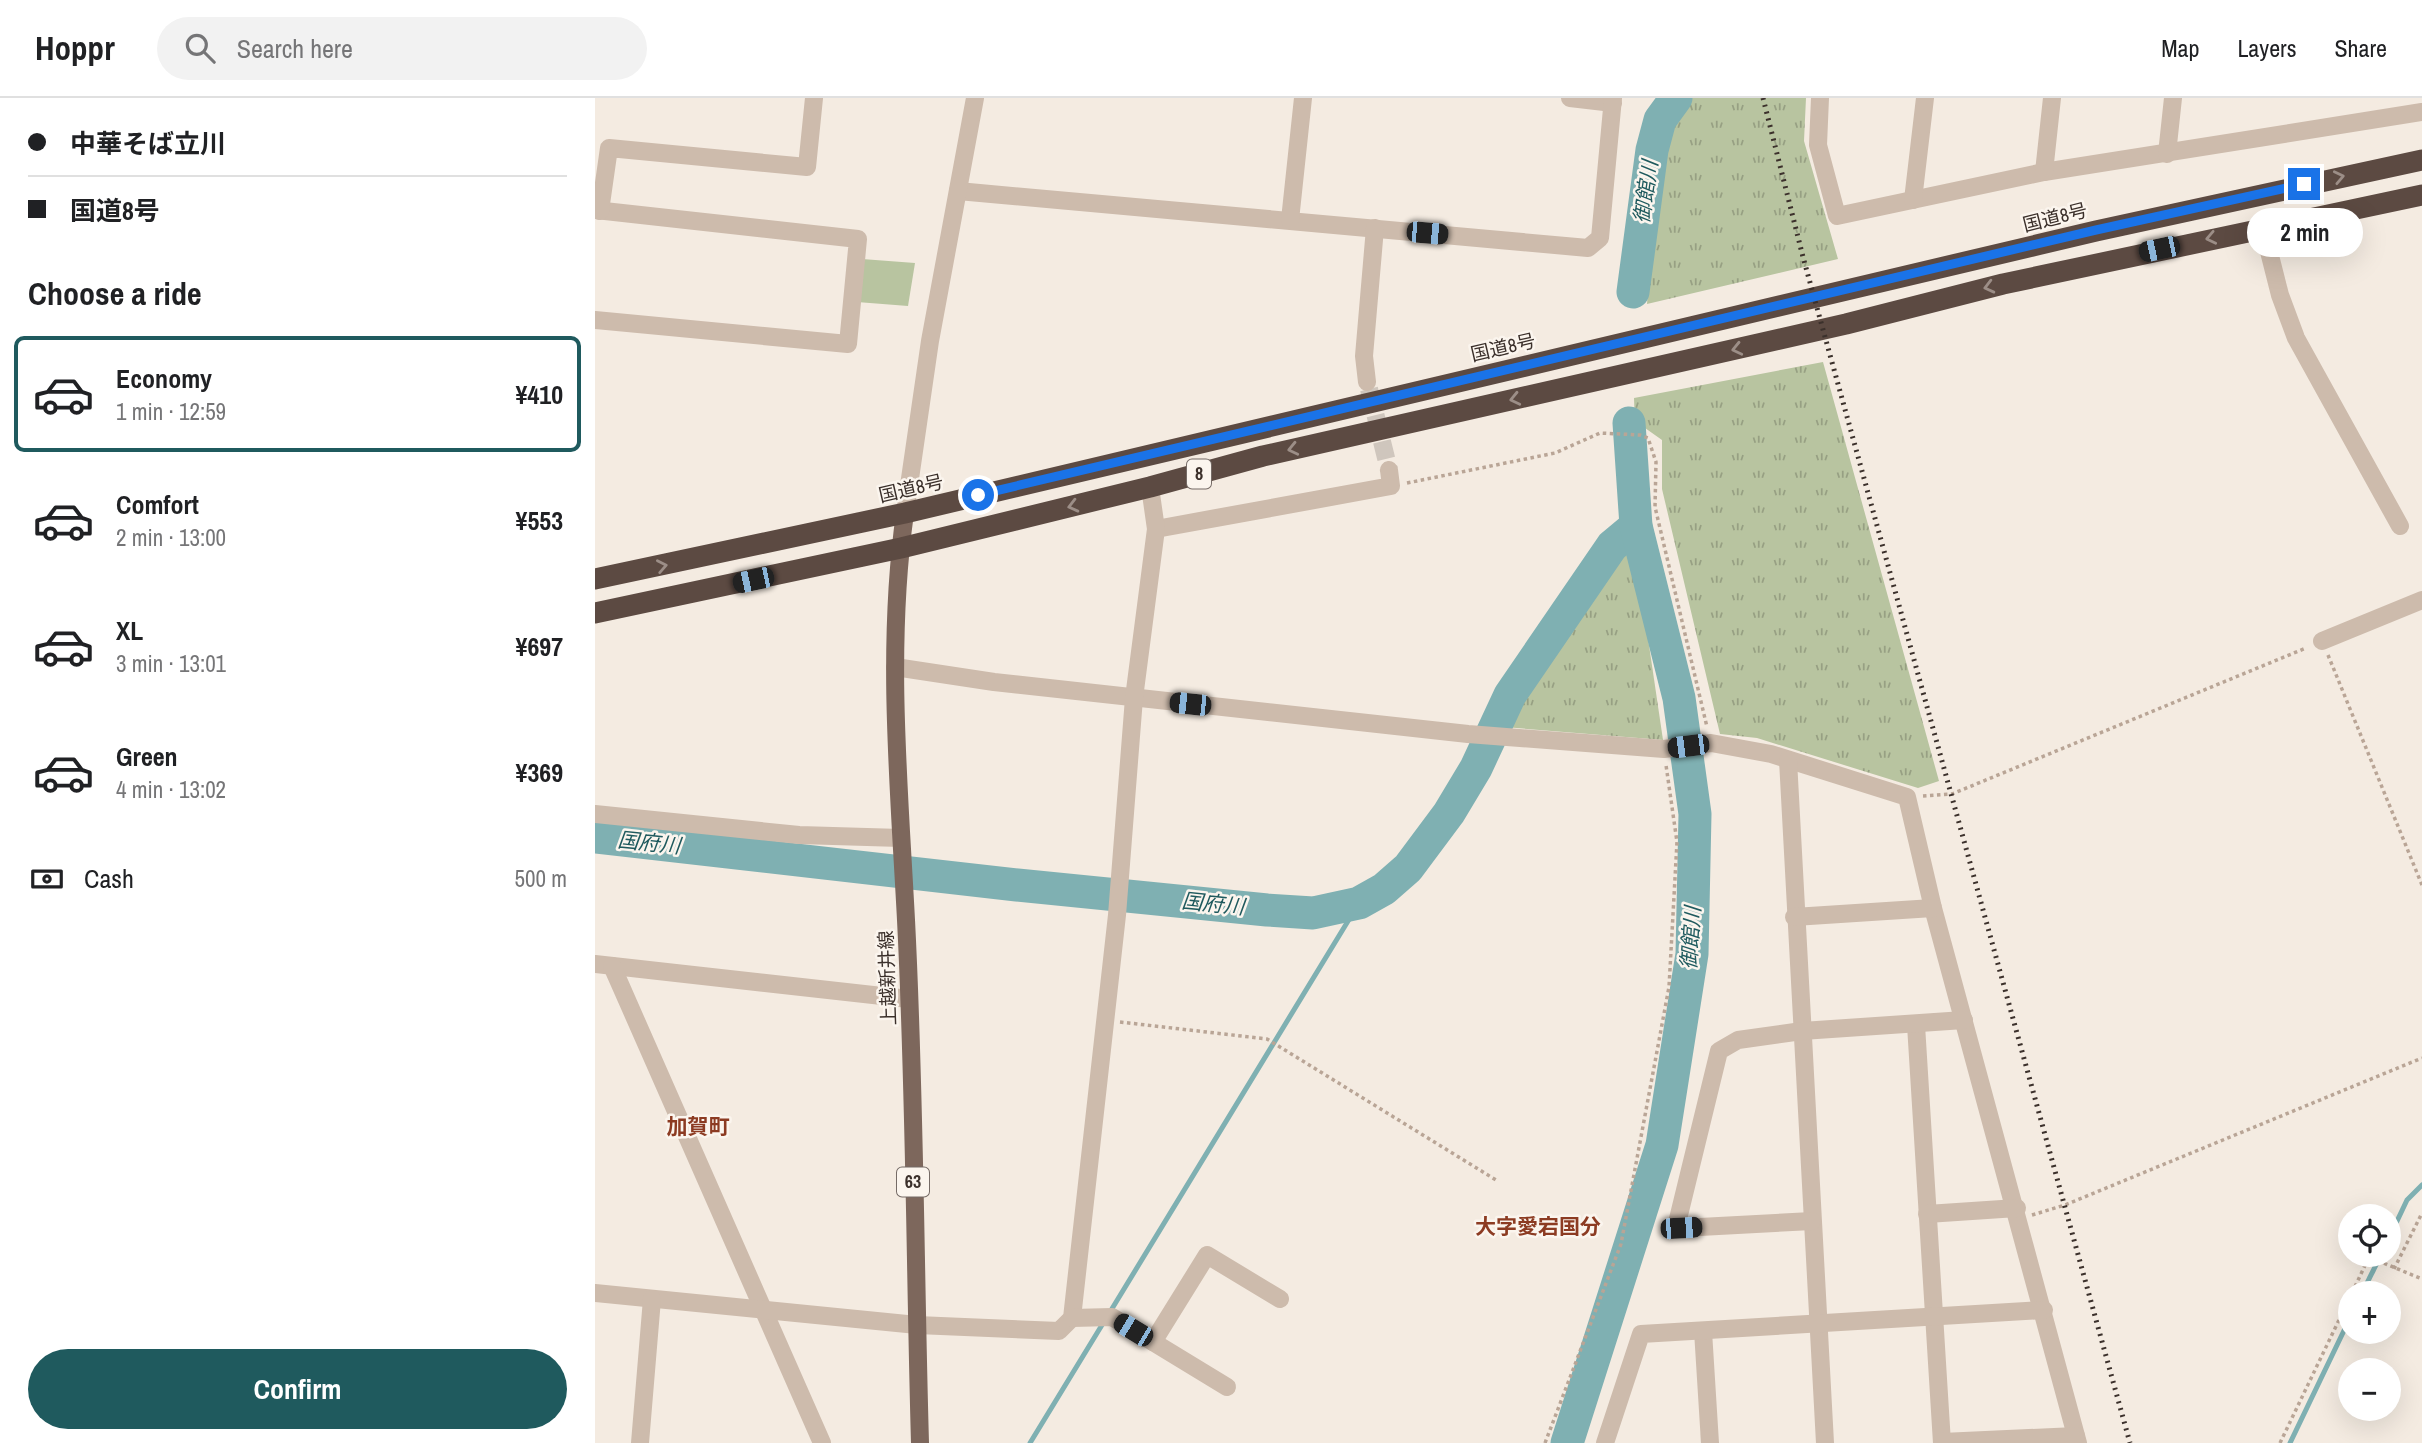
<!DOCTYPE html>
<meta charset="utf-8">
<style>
body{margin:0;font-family:"Archivo Narrow","Noto Sans JP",sans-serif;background:#f2f2f2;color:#202124;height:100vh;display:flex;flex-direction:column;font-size:26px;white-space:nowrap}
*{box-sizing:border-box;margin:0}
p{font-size:23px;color:#757577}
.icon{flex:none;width:38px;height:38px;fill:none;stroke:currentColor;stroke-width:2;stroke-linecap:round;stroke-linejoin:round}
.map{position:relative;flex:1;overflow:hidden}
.panel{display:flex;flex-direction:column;background:#fff;width:595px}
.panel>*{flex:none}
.banner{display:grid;align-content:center;height:154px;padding:0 28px;background:#fff}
.buttons{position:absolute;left:1743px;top:1106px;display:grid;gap:14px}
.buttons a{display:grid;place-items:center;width:63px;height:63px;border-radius:50%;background:#fff;box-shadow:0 7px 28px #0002;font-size:35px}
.end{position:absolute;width:32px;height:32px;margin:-16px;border:9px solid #1a73e8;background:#fff;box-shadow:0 0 0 4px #fff}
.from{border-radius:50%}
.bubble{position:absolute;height:49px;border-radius:24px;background:#fff;box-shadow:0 7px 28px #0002;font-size:23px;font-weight:700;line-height:49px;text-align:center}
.car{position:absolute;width:21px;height:42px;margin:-21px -10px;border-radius:9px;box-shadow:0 0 5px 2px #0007;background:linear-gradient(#222 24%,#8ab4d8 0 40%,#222 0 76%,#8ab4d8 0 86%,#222 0)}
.banner b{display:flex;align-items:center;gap:24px;height:66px;font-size:26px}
.banner b+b{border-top:2px solid #e0e0e0}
.banner i{width:18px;height:18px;background:#202124}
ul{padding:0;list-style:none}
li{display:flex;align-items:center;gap:21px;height:116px;margin:0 14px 10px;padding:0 14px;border:4px solid transparent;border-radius:10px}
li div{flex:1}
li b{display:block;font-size:26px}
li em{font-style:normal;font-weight:700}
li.current{border-color:#1f5a5e}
li>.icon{width:63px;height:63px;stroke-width:1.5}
h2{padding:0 28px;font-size:32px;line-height:84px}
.pay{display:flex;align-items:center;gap:18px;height:77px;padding:0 28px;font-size:26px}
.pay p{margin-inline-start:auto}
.cta{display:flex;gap:14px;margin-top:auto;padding:14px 28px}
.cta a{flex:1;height:80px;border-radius:42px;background:#1f5a5e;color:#fff;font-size:28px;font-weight:700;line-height:80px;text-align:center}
header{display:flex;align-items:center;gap:42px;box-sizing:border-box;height:98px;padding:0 35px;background:#fff;border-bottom:2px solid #e0e0e0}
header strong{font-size:33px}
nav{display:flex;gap:38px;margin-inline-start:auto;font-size:24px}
.search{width:490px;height:63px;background:#f2f2f2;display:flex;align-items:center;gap:18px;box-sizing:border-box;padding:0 24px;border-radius:38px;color:#757577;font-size:26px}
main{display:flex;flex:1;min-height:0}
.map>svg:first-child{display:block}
.grass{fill:url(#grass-tufts)}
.green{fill:#b8c4a0}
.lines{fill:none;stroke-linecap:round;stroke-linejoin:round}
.stream{stroke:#7fb0b2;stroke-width:5}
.river{stroke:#7fb0b2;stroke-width:33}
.minor-tunnel{stroke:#cfc6bd;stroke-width:18;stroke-dasharray:18 9;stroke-linecap:butt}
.path{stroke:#b9a596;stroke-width:3.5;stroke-dasharray:3.5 3.5;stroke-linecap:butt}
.minor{stroke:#cdbbac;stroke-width:18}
.major{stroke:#7d675c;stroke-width:18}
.highway{stroke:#5c4a42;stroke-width:21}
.rail{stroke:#3b302b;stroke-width:5;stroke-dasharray:2 5;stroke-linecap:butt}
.oneway{stroke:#9c8e87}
.route{stroke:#1a73e8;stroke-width:9}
.labels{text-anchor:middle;stroke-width:5;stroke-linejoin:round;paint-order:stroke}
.shield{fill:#fbf5ee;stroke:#756b66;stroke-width:2}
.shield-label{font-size:18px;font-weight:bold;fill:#3b302b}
.street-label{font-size:19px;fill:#3b302b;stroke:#fbf5ee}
.water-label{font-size:21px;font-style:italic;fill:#1f5a5e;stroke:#fbf5ee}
.neighbourhood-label{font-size:21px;font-weight:bold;fill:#8c3b22;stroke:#fbf5ee}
</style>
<header>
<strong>Hoppr</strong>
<div class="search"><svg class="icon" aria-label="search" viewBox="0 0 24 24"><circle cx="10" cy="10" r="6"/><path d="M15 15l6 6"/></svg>Search here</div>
<nav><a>Map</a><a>Layers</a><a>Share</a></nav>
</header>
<main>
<section class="panel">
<div class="banner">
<b><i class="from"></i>中華そば立川</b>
<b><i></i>国道8号</b>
</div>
<h2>Choose a ride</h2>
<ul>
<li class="current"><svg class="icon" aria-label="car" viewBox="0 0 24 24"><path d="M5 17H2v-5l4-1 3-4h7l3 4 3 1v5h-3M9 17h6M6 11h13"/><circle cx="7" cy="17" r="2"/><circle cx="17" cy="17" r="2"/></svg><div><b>Economy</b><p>1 min · 12:59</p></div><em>¥410</em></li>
<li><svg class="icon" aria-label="car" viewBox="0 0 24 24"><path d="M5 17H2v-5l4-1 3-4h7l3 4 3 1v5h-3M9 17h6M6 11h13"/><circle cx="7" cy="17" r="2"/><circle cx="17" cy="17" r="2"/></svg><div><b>Comfort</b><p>2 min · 13:00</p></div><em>¥553</em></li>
<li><svg class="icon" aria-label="car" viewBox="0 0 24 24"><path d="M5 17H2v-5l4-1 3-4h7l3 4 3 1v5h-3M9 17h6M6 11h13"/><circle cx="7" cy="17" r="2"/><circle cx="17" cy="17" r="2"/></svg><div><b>XL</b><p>3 min · 13:01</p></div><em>¥697</em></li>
<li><svg class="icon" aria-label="car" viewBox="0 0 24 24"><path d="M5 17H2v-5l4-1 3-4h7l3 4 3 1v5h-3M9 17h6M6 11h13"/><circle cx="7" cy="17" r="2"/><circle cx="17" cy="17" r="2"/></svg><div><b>Green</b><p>4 min · 13:02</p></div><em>¥369</em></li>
</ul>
<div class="pay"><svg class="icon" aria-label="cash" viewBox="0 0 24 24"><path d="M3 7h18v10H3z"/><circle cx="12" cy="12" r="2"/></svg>Cash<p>500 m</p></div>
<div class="cta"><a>Confirm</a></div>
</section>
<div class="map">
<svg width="1827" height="1345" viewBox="0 0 1827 1345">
<defs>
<pattern id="grass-tufts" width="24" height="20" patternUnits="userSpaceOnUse" patternTransform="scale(1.75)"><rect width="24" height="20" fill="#b8c4a0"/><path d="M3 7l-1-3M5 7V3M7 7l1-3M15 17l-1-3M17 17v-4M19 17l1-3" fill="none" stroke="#97a083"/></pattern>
</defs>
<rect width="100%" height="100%" fill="#f4ebe1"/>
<g class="grass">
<polygon points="1095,0 1211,0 1209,43 1243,161 1052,206 1060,102 1073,31"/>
<polygon points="1228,264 1344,683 1323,690 1162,640 1125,636 1067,391 1067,342 1050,330 1040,328 1039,300"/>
<polygon points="1030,451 1039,456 1042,466 1068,642 909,629 1012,464 1021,454"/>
</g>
<polygon class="green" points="267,161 320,165 313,208 262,204"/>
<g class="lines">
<g class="stream">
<polyline points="1794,1140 1812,1102 1827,1087"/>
<polyline points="1767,1195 1786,1157"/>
<polyline points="515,1214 764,805"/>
<polyline points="435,1345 510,1222"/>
<polyline points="1695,1345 1755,1220"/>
</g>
<g class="river">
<polyline points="1038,194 1057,52 1065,22 1081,0"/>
<polyline points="0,739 422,787 672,812 718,815 764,805 789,791 813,770 854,715 881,670 915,597 1017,448 1041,428"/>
<polyline points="972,1345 1067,1047 1097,856 1100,716 1084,600 1041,428 1034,325"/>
</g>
<polyline class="minor-tunnel" points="774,291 794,372"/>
<g class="path">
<polyline points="812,385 960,355 1005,335 1045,337 1053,340 1061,364 1060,409 1112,629"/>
<polyline points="1733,557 1827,787"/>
<polyline points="1328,698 1357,696 1711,550"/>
<polyline points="525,924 672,941 901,1082"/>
<polyline points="1437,1117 1470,1107 1827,960"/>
<polyline points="1799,1171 1827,1115"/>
<polyline points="1757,1195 1774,1159 1827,1181"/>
<polyline points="950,1345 1026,1146 1074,889 1082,744 1071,667"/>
<polyline points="1685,1345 1755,1199"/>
</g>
<g class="minor">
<polyline points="975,0 1018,5"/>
<polyline points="1225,0 1223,47 1242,118 1449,74 1827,14"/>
<polyline points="1572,56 1578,0"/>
<polyline points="1449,74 1457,0"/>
<polyline points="363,93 993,150 1005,140 1018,0"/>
<polyline points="1318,102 1330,0"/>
<polyline points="0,112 263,141 253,246 0,222"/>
<polyline points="5,113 14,50 212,69 219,0"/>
<polyline points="695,122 708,0"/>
<polyline points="1668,130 1685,197 1701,240 1805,428"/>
<polyline points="772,284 769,258 780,130"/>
<polyline points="310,415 335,243 380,0"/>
<polyline points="561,431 796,388 794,372"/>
<polyline points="1727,543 1827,502"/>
<polyline points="300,569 399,584 873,636 1069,651 1116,645 1176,656 1312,699 1338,810 1483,1345"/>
<polyline points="1193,662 1230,1345"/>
<polyline points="0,716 204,737 306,740"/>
<polyline points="1199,819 1338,810"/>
<polyline points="0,866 314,901"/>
<polyline points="17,868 227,1345"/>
<polyline points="1321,927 1347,1345"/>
<polyline points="1332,1116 1422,1110"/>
<polyline points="1217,1123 1086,1130 1083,1121 1124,953 1143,942 1207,933 1369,922"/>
<polyline points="0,1195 322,1227 464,1233 477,1220 522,817 539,600 561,431 555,389"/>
<polyline points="477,1220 517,1219 632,1289"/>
<polyline points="1108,1233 1115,1345"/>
<polyline points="558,1244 612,1157 685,1201"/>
<polyline points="1347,1344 1481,1338"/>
<polyline points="45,1345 57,1201"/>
<polyline points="1010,1345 1046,1236 1449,1212"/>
</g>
<path class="major" d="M310,415C291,550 304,687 311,822C320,996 320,1171 325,1345"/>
<g class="highway">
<polyline points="0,481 310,415 1501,133 1827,62"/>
<polyline points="0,515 306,450 555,389 668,358 1251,226 1408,186 1827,97"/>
</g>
<polyline class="rail" points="1168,0 1208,159 1535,1345"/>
</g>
<defs><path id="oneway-chevron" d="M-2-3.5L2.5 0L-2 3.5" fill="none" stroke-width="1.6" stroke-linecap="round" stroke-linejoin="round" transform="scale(1.75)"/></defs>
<g class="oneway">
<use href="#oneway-chevron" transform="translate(1744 79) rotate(-12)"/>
<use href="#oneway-chevron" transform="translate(1616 140) rotate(168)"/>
<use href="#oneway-chevron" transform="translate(1394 189) rotate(166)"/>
<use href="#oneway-chevron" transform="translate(1142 251) rotate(167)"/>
<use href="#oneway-chevron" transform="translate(920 301) rotate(167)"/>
<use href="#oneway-chevron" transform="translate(698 351) rotate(167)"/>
<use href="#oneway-chevron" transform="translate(478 408) rotate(166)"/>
<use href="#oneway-chevron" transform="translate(67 468) rotate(-11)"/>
</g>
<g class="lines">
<polyline class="route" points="383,397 1501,132 1709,86"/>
</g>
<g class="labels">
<g class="shield">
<rect x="592" y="361.5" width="24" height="29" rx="5"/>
<rect x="302" y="1069.5" width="32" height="29" rx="5"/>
</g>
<g class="shield-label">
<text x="604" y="382">8</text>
<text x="318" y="1090">63</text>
</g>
<g class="street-label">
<text transform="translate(1460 119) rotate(-14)" y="7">国道8号</text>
<text transform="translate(908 249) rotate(-13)" y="7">国道8号</text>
<text transform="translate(316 390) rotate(-13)" y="7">国道8号</text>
<text transform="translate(292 880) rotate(-92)" y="7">上越新井線</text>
</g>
<g class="water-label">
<text transform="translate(1051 94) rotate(-82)" y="7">御館川</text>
<text transform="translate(54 745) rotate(6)" y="7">国府川</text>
<text transform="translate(618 806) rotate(6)" y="7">国府川</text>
<text transform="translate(1096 840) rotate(-86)" y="7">御館川</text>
</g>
<g class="neighbourhood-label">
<text x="103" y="1036">加賀町</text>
<text x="943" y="1136">大字愛宕国分</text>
</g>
</g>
</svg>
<div class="buttons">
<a><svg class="icon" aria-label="locate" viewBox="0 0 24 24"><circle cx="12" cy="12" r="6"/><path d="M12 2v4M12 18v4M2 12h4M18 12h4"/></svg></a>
<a>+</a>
<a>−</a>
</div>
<i class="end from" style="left:383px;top:397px"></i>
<i class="end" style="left:1709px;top:86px"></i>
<div class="bubble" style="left:1652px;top:110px;width:116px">2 min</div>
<i class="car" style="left:832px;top:135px;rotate:95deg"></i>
<i class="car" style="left:1564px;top:151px;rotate:258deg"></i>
<i class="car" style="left:158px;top:482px;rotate:258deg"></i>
<i class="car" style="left:595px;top:606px;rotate:276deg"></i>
<i class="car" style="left:1093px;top:648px;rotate:263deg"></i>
<i class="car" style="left:1086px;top:1130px;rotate:87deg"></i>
<i class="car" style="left:538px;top:1232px;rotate:301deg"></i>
</div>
</main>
